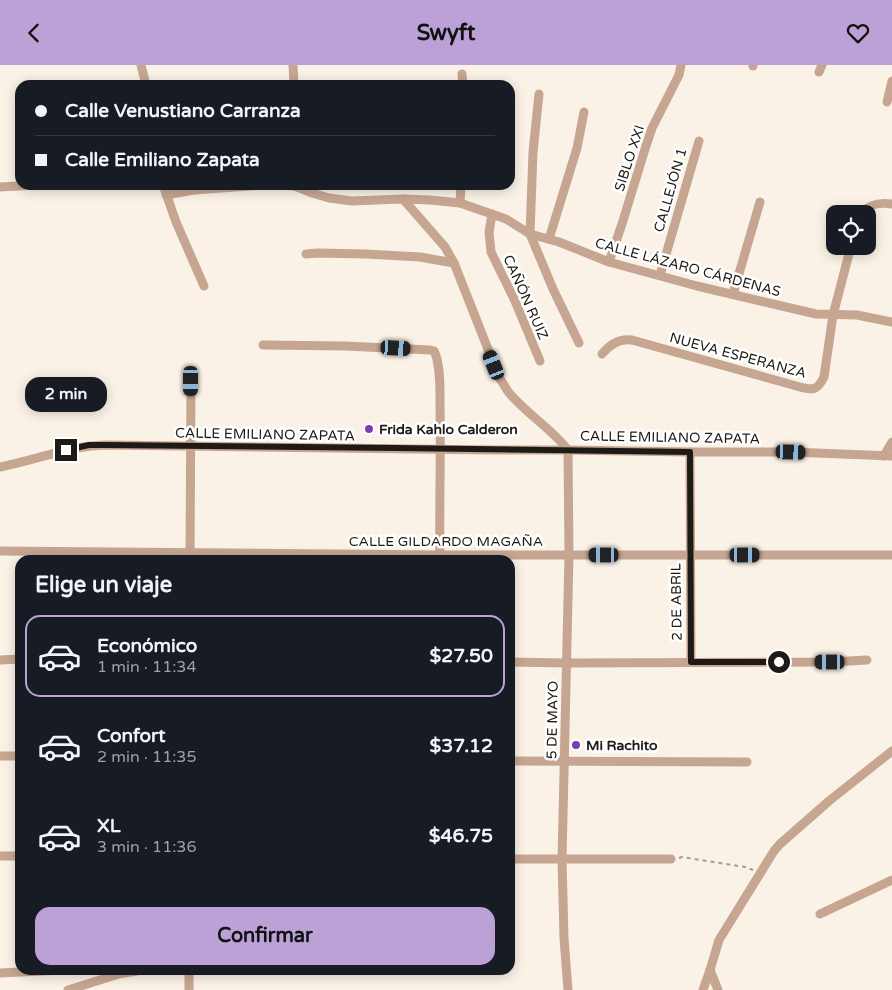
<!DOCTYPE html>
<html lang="es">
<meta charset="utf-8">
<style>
body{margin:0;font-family:"Varela Round",sans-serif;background:#20242c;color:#f1f3f6;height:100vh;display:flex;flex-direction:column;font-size:19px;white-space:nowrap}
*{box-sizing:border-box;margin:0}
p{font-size:16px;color:#9ea1a6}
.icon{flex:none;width:28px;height:28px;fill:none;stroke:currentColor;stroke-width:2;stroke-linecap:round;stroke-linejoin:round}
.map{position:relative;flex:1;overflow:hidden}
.side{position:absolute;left:15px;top:490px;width:500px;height:420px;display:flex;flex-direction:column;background:#171b24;border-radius:15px;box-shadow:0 2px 12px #0003}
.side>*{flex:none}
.banner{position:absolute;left:15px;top:15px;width:500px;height:110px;border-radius:15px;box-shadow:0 2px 12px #0003;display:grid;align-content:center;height:110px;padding:0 20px;background:#171b24}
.buttons{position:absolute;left:826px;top:140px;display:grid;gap:10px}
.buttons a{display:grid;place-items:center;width:50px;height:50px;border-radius:10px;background:#171b24;box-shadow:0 2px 12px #0003;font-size:25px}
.end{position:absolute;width:22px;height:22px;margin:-11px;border:6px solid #1e1b17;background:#fff;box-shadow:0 0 0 2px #fff}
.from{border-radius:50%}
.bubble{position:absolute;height:35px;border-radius:15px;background:#171b24;box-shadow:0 2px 12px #0003;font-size:16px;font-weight:700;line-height:35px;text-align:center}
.car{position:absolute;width:15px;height:30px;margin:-15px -8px;border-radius:6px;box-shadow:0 0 4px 1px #0007;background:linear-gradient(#222 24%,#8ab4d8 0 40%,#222 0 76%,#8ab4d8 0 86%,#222 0)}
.banner b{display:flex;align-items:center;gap:18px;height:48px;font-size:19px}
.banner b+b{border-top:1px solid #363941}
.banner i{width:12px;height:12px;background:#f1f3f6}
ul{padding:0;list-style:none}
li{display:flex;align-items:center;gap:15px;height:82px;margin:0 10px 8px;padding:0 10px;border:2px solid transparent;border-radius:15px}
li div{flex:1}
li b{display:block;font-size:19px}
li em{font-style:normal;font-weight:700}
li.current{border-color:#bca1d7}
li>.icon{width:45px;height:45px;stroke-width:1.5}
h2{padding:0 20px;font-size:22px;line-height:60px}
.cta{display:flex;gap:10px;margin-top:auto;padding:10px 20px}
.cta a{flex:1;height:58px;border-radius:15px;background:#bca1d7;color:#111;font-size:20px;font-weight:700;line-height:58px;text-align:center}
header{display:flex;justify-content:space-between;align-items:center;height:65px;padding:0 20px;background:#bca1d7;color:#111;font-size:22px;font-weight:700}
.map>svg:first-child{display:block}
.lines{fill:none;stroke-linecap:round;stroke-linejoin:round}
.path{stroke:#a39d94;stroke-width:2;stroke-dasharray:4 4;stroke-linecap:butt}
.minor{stroke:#c6a691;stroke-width:9}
.route{stroke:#1e1b17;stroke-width:6}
.poi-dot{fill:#7c3cb1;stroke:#fff;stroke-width:2}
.labels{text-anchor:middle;stroke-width:5;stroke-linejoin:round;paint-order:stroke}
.street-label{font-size:14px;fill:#1e1b17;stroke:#fff}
.poi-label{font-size:14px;font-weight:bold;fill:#1e1b17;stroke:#fff;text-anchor:start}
</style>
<header><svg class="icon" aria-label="back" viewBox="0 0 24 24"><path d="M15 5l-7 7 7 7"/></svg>Swyft<svg class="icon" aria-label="heart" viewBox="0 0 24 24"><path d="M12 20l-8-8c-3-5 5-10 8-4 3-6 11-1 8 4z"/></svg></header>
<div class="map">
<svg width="892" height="925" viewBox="0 0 892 925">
<rect width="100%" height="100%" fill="#fbf2e7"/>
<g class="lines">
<polyline class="path" points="679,793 682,792 745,802 753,805"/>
<g class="minor">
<polyline points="141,0 146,20"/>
<polyline points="293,0 294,20"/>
<polyline points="753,1 753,0"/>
<polyline points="819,7 822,0"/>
<polyline points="462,9 463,20"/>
<polyline points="539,29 533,87 530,169 553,224 579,278"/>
<polyline points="887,37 892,16"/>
<polyline points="163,120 176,157 204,221"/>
<polyline points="277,120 295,121 312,128 329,133 352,136 403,134 430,135 460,138 506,154 530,169 559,177 609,197 697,221 816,249 857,250 892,257"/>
<polyline points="0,122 36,120"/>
<polyline points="166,130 194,125 264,120"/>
<path d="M403,134L445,182L454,198L499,312C503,318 506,324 510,329C528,350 551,363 568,385L569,490L562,795L564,873L568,925"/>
<polyline points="460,138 461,120"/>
<polyline points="492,149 489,167 491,187 515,236 540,296"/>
<path d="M860,149C869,139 879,137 892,139"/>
<polyline points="549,174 577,83 584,47"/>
<polyline points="306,189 318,188 366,189 420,192 454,198"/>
<polyline points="609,197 622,159 645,84 652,63 679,10 681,0"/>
<polyline points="660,210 699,76"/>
<polyline points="733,229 760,137"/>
<path d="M263,280L345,281L430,285L434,286C441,299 440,328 440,343C441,394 439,444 440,495"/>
<path d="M602,289C610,279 619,273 632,275L800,322C813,325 817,326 824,312L833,250L851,181"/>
<polyline points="690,387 691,597"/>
<polyline points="884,391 892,377"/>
<path d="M0,402C37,395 68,381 106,380L494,385H568L690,387H791L892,391"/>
<polyline points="0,486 440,490 892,490"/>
<polyline points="190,495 191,316"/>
<polyline points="0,595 20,594"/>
<polyline points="510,597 567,598 830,597 867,595"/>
<polyline points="0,691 20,691"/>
<polyline points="510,696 747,697"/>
<polyline points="0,791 20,791"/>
<polyline points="510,794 671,794"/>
<polyline points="820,849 892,815"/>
<polyline points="710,905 718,925"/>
<polyline points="0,908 63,905"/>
<polyline points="68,925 119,909 142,905"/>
<polyline points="189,925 189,905"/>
<polyline points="703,925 710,905 719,875 774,786 780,779 829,736 892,686"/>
</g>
</g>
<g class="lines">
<path class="route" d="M66,385L89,380H106C301,383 495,383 690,387L691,597H779"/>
</g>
<g class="poi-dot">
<circle cx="369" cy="364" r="5"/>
<circle cx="576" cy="680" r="5"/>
</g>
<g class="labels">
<g class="street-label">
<text transform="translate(629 93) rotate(-72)" y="5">SIBLO XXI</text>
<text transform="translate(670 125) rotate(-74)" y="5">CALLEJÓN 1</text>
<text transform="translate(688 202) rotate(15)" y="5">CALLE LÁZARO CÁRDENAS</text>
<text transform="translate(526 232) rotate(66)" y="5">CAÑÓN RUIZ</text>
<text transform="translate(738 290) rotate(15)" y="5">NUEVA ESPERANZA</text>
<text transform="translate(265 369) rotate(1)" y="5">CALLE EMILIANO ZAPATA</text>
<text transform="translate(670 372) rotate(1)" y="5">CALLE EMILIANO ZAPATA</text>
<text x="446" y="481">CALLE GILDARDO MAGAÑA</text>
<text transform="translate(676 537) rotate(-91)" y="5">2 DE ABRIL</text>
<text transform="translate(552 655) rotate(-89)" y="5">5 DE MAYO</text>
</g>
<g class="poi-label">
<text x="379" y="369">Frida Kahlo Calderon</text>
<text x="586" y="685">Mi Rachito</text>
</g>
</g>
</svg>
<div class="buttons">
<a><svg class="icon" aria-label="locate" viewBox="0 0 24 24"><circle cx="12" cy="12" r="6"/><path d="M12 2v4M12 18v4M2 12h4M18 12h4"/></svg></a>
</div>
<i class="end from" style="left:779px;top:597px"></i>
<i class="end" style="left:66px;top:385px"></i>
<div class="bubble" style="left:25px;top:312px;width:82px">2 min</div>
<i class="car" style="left:396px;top:283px;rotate:93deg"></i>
<i class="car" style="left:494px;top:300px;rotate:338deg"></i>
<i class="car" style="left:191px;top:316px;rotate:180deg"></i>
<i class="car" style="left:791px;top:387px;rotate:92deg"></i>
<i class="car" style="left:604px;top:490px;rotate:270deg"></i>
<i class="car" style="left:745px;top:490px;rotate:90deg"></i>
<i class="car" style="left:830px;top:597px;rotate:270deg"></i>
<div class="banner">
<b><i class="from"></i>Calle Venustiano Carranza</b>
<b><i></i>Calle Emiliano Zapata</b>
</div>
<section class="side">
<h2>Elige un viaje</h2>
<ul>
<li class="current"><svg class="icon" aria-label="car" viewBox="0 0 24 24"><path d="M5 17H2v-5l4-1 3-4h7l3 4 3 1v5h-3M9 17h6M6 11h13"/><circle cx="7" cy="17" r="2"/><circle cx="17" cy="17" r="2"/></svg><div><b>Económico</b><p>1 min · 11:34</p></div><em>$27.50</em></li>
<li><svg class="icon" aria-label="car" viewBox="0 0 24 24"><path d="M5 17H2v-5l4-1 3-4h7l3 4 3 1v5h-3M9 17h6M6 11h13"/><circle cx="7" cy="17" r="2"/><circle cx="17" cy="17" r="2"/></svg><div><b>Confort</b><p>2 min · 11:35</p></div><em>$37.12</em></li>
<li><svg class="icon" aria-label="car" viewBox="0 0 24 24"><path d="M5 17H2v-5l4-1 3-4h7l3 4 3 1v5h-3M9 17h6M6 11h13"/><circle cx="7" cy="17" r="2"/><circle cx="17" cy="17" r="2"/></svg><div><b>XL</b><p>3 min · 11:36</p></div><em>$46.75</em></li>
</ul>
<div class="cta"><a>Confirmar</a></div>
</section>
</div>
